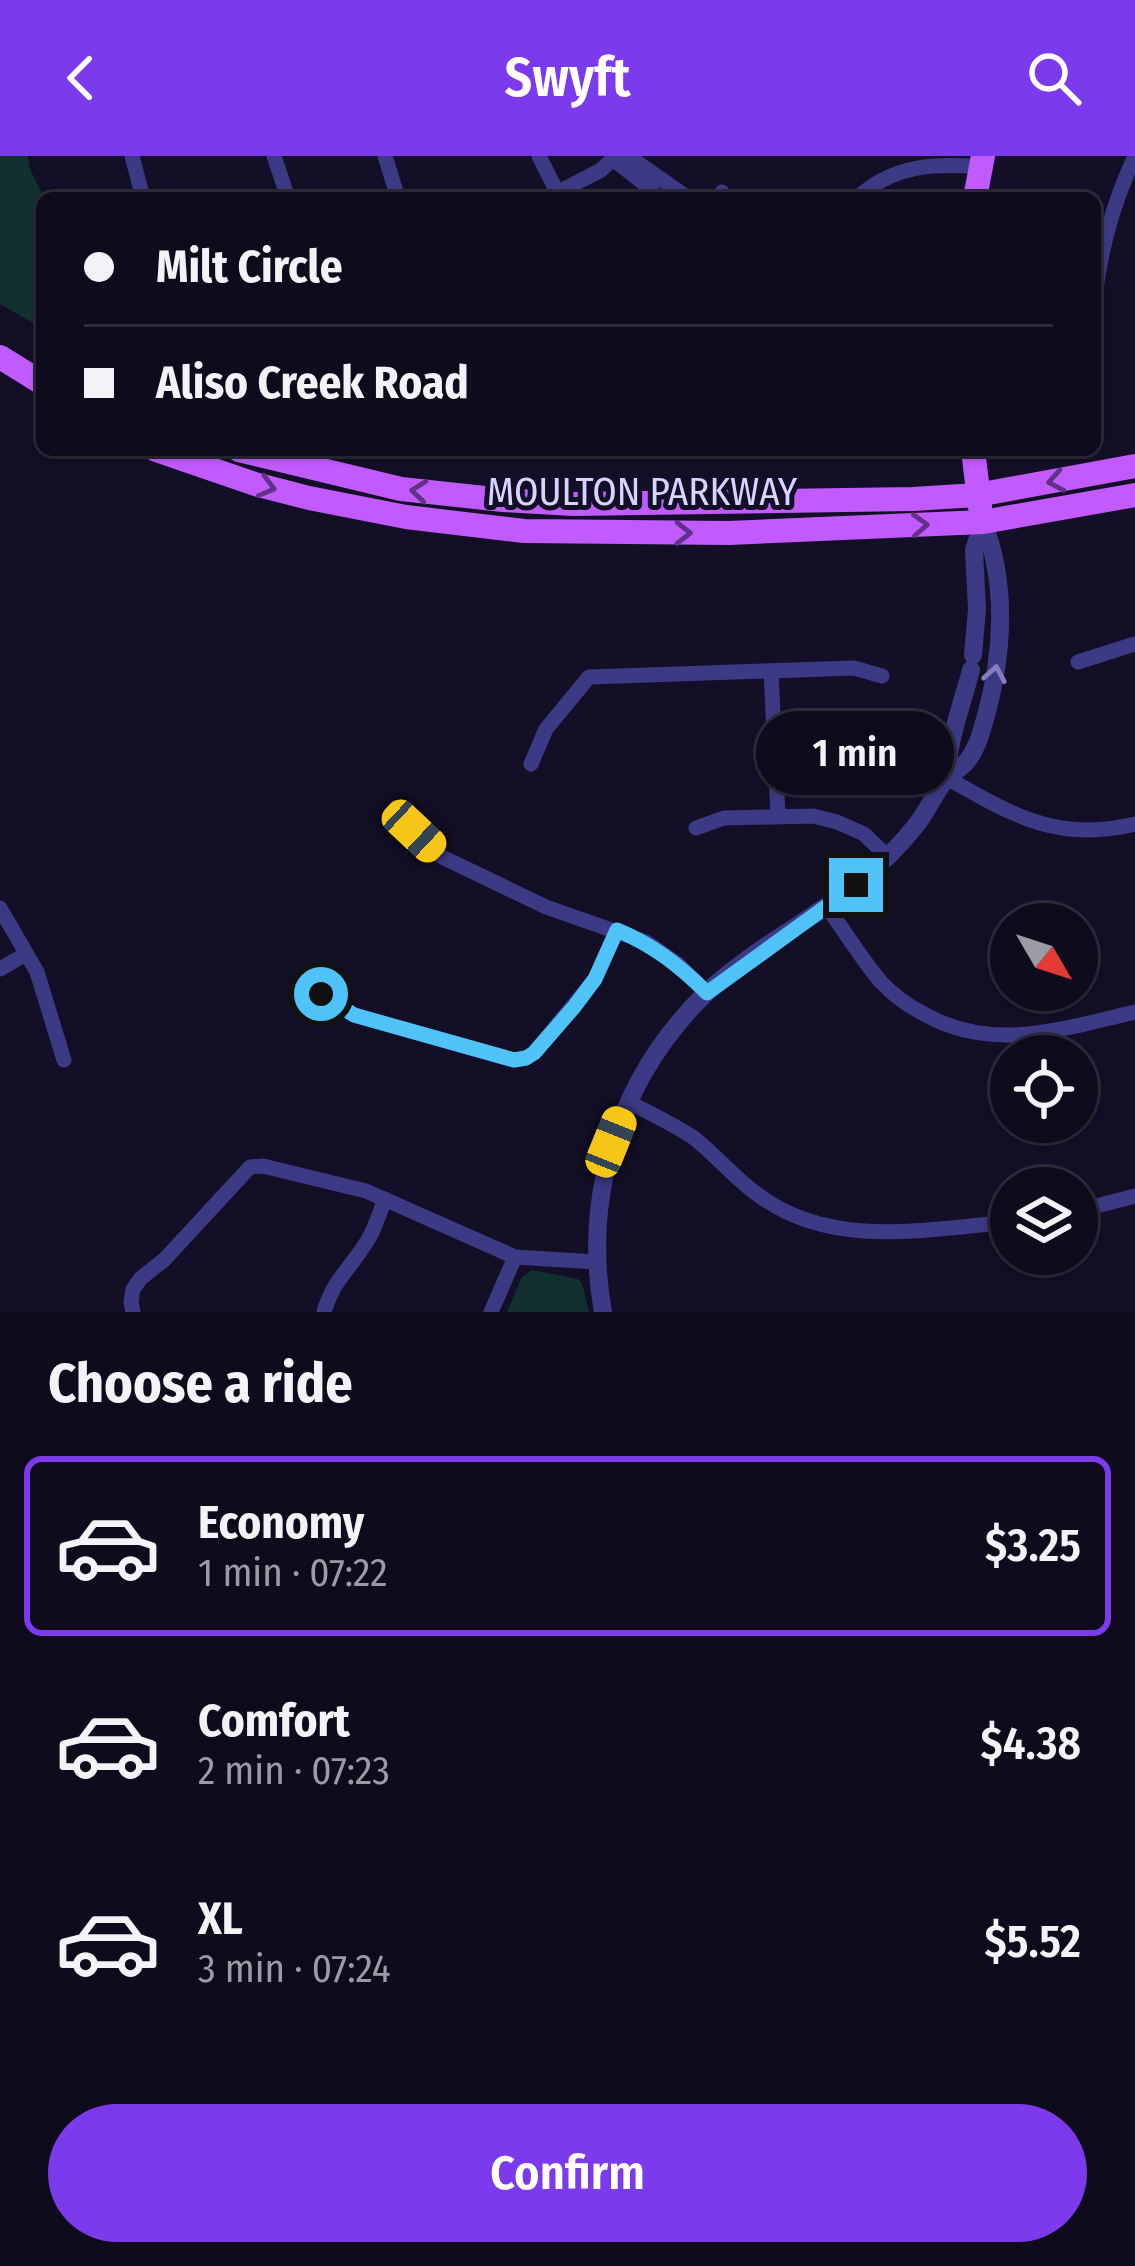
<!DOCTYPE html>
<meta charset="utf-8">
<style>
body{margin:0;font-family:"Fira Sans Condensed",sans-serif;background:#171425;color:#f1f3f6;height:100vh;display:flex;flex-direction:column;font-size:45px;white-space:nowrap}
*{box-sizing:border-box;margin:0}
p{font-size:39px;color:#9b9ba3}
.icon{flex:none;width:66px;height:66px;fill:none;stroke:currentColor;stroke-width:2;stroke-linecap:round;stroke-linejoin:round}
.map{position:relative;height:1156px;overflow:hidden}
.sheet{display:flex;flex-direction:column;background:#0e0b1c;flex:1}
.sheet>*{flex:none}
.hud{position:absolute;left:36px;top:36px;width:1065px;height:264px;border-radius:18px;box-shadow:0 3px 9px #0004,0 0 0 3px #2e2b3b;display:grid;align-content:center;height:264px;padding:0 48px;background:#0e0b1c}
.needle{width:78px;rotate:129deg}
.controls{position:absolute;left:990px;top:747px;display:grid;gap:24px}
.controls a{display:grid;place-items:center;width:108px;height:108px;border-radius:50%;background:#0e0b1c;box-shadow:0 3px 9px #0004,0 0 0 3px #2e2b3b;font-size:60px}
.end{position:absolute;width:54px;height:54px;margin:-27px;border:15px solid #4fc3f7;background:#111;box-shadow:0 0 0 6px #111}
.from{border-radius:50%}
.bubble{position:absolute;height:84px;border-radius:42px;background:#0e0b1c;box-shadow:0 3px 9px #0004,0 0 0 3px #2e2b3b;font-size:39px;font-weight:600;line-height:84px;text-align:center}
.car{position:absolute;width:36px;height:72px;margin:-36px -18px;border-radius:15px;box-shadow:0 0 9px 3px #0007;background:linear-gradient(#f5c518 24%,#345 0 40%,#f5c518 0 76%,#345 0 86%,#f5c518 0)}
.hud b{display:flex;align-items:center;gap:42px;height:114px;font-size:45px}
.hud b+b{border-top:3px solid #2e2b3b}
.hud i{width:30px;height:30px;background:#f1f3f6}
ul{padding:0;list-style:none}
li{display:flex;align-items:center;gap:36px;height:180px;margin:0 24px 18px;padding:0 24px;border:6px solid transparent;border-radius:18px}
li div{flex:1}
li b{display:block;font-size:45px}
li em{font-style:normal;font-weight:600}
li.active{border-color:#7c3aed}
li>.icon{width:108px;height:108px;stroke-width:1.5}
h2{padding:0 48px;font-size:54px;line-height:144px}
.primary-button{display:flex;gap:24px;margin-top:auto;padding:24px 48px}
.primary-button a{flex:1;height:138px;border-radius:72px;background:#7c3aed;color:#fff;font-size:48px;font-weight:600;line-height:138px;text-align:center}
header{display:flex;justify-content:space-between;align-items:center;height:156px;padding:0 48px;background:#7c3aed;color:#fff;font-size:54px;font-weight:600}
.map>svg:first-child{display:block}
.green{fill:#12302f}
.lines{fill:none;stroke-linecap:round;stroke-linejoin:round}
.minor{stroke:#3d3a85;stroke-width:15}
.tertiary{stroke:#3d3a85;stroke-width:18}
.primary{stroke:#c25bff;stroke-width:24}
.oneway{stroke:#623188}
.oneway2{stroke:#837fbc}
.route{stroke:#4fc3f7;stroke-width:15}
.labels{text-anchor:middle;stroke-width:10;stroke-linejoin:round;paint-order:stroke}
.street-label{font-size:39px;fill:#d9d4ff;stroke:#130f26}
</style>
<header><svg class="icon" aria-label="back" viewBox="0 0 24 24"><path d="M15 5l-7 7 7 7"/></svg>Swyft<svg class="icon" aria-label="search" viewBox="0 0 24 24"><circle cx="10" cy="10" r="6"/><path d="M15 15l6 6"/></svg></header>
<div class="map">
<svg width="1135" height="1156" viewBox="0 0 1135 1156">
<rect width="100%" height="100%" fill="#130f26"/>
<g class="green">
<polygon points="0,0 28,0 30,13 44,42 42,172 0,148"/>
<polygon points="532,1114 578,1123 582,1127 589,1156 507,1156 522,1121"/>
</g>
<g class="lines">
<g class="minor">
<polyline points="132,0 143,42"/>
<polyline points="274,0 288,42"/>
<polyline points="385,0 398,42"/>
<polyline points="539,0 560,42"/>
<polyline points="628,0 688,42"/>
<polyline points="613,3 651,33 656,42"/>
<polyline points="557,37 601,14 616,0"/>
<polyline points="717,42 722,36"/>
<path d="M857,42C894,9 933,7 980,11"/>
<path d="M1095,139C1102,88 1113,48 1135,0"/>
<polyline points="1095,173 1096,233"/>
<polyline points="1078,506 1135,488"/>
<polyline points="771,515 778,660"/>
<polyline points="531,608 546,573 589,521 854,512 882,520"/>
<path d="M947,622C1012,659 1058,687 1135,668"/>
<polyline points="696,672 724,662 813,660 837,666 864,678 888,701"/>
<polyline points="414,675 442,701 546,751 646,786 679,809 707,837"/>
<path d="M826,750C845,775 861,803 881,826C894,840 910,851 926,859C994,897 1065,872 1135,856"/>
<polyline points="0,752 37,816 64,904"/>
<polyline points="0,813 26,798"/>
<polyline points="321,838 354,859 514,904 526,902 534,897 595,823 617,774"/>
<path d="M628,946C650,957 673,968 694,982C716,999 734,1022 757,1038C831,1094 926,1073 1011,1066"/>
<polyline points="1077,1055 1135,1040"/>
<polyline points="133,1156 131,1146 133,1133 141,1122 164,1104 250,1011 263,1010 366,1035 515,1101 596,1106"/>
<path d="M324,1156C334,1121 353,1111 370,1080C376,1069 380,1056 385,1043"/>
<polyline points="491,1156 515,1101"/>
</g>
<g class="tertiary">
<polyline points="973,499 977,453 974,394 983,366"/>
<path d="M947,622C947,586 962,549 971,514"/>
<path d="M603,1156C582,1039 619,923 704,839C749,795 810,766 859,726C880,709 900,690 917,668C928,654 935,636 947,622C953,616 962,612 967,605C977,593 981,577 985,563C1003,500 1008,429 983,366"/>
</g>
<g class="primary">
<polyline points="975,42 983,0"/>
<polyline points="0,201 42,227"/>
<polyline points="156,294 255,328 309,342 406,361 524,375 729,377 983,366 1135,339"/>
<polyline points="239,294 401,333 503,344 573,348 913,343 977,339 1135,310"/>
<polyline points="973,294 980,351"/>
</g>
</g>
<defs><path id="oneway-chevron" d="M-2-3.5L2.5 0L-2 3.5" fill="none" stroke-width="1.6" stroke-linecap="round" stroke-linejoin="round" transform="scale(3)"/></defs>
<g class="oneway">
<use href="#oneway-chevron" transform="translate(1056 325) rotate(170)"/>
<use href="#oneway-chevron" transform="translate(267 331) rotate(15)"/>
<use href="#oneway-chevron" transform="translate(419 335) rotate(-174)"/>
<use href="#oneway-chevron" transform="translate(920 369) rotate(-3)"/>
<use href="#oneway-chevron" transform="translate(683 377)"/>
</g>
<use class="oneway2" href="#oneway-chevron" transform="translate(995 518) rotate(-80)"/>
<g class="lines">
<path class="route" d="M321,838L354,859L514,904L526,902L534,897L574,851L595,823L617,774C653,789 679,809 707,837L856,729"/>
</g>
<g class="labels">
<g class="street-label">
<text x="642" y="349">MOULTON PARKWAY</text>
</g>
</g>
</svg>
<div class="controls">
<a><svg class="needle" viewBox="-14 -14 28 28"><path d="M0-13l5 13h-10z" fill="#e53935"/><path d="M0 13l5-13h-10z" fill="#9b9ba3"/></svg></a>
<a><svg class="icon" aria-label="locate" viewBox="0 0 24 24"><circle cx="12" cy="12" r="6"/><path d="M12 2v4M12 18v4M2 12h4M18 12h4"/></svg></a>
<a><svg class="icon" aria-label="layers" viewBox="0 0 24 24"><path d="M12 4l9 5-9 5-9-5zM3 14l9 5 9-5"/></svg></a>
</div>
<i class="end from" style="left:321px;top:838px"></i>
<i class="end" style="left:856px;top:729px"></i>
<div class="bubble" style="left:756px;top:555px;width:198px">1 min</div>
<i class="car" style="left:414px;top:675px;rotate:133deg"></i>
<i class="car" style="left:611px;top:986px;rotate:22deg"></i>
<div class="hud">
<b><i class="from"></i>Milt Circle</b>
<b><i></i>Aliso Creek Road</b>
</div>
</div>
<section class="sheet">
<h2>Choose a ride</h2>
<ul>
<li class="active"><svg class="icon" aria-label="car" viewBox="0 0 24 24"><path d="M5 17H2v-5l4-1 3-4h7l3 4 3 1v5h-3M9 17h6M6 11h13"/><circle cx="7" cy="17" r="2"/><circle cx="17" cy="17" r="2"/></svg><div><b>Economy</b><p>1 min · 07:22</p></div><em>$3.25</em></li>
<li><svg class="icon" aria-label="car" viewBox="0 0 24 24"><path d="M5 17H2v-5l4-1 3-4h7l3 4 3 1v5h-3M9 17h6M6 11h13"/><circle cx="7" cy="17" r="2"/><circle cx="17" cy="17" r="2"/></svg><div><b>Comfort</b><p>2 min · 07:23</p></div><em>$4.38</em></li>
<li><svg class="icon" aria-label="car" viewBox="0 0 24 24"><path d="M5 17H2v-5l4-1 3-4h7l3 4 3 1v5h-3M9 17h6M6 11h13"/><circle cx="7" cy="17" r="2"/><circle cx="17" cy="17" r="2"/></svg><div><b>XL</b><p>3 min · 07:24</p></div><em>$5.52</em></li>
</ul>
<div class="primary-button"><a>Confirm</a></div>
</section>
